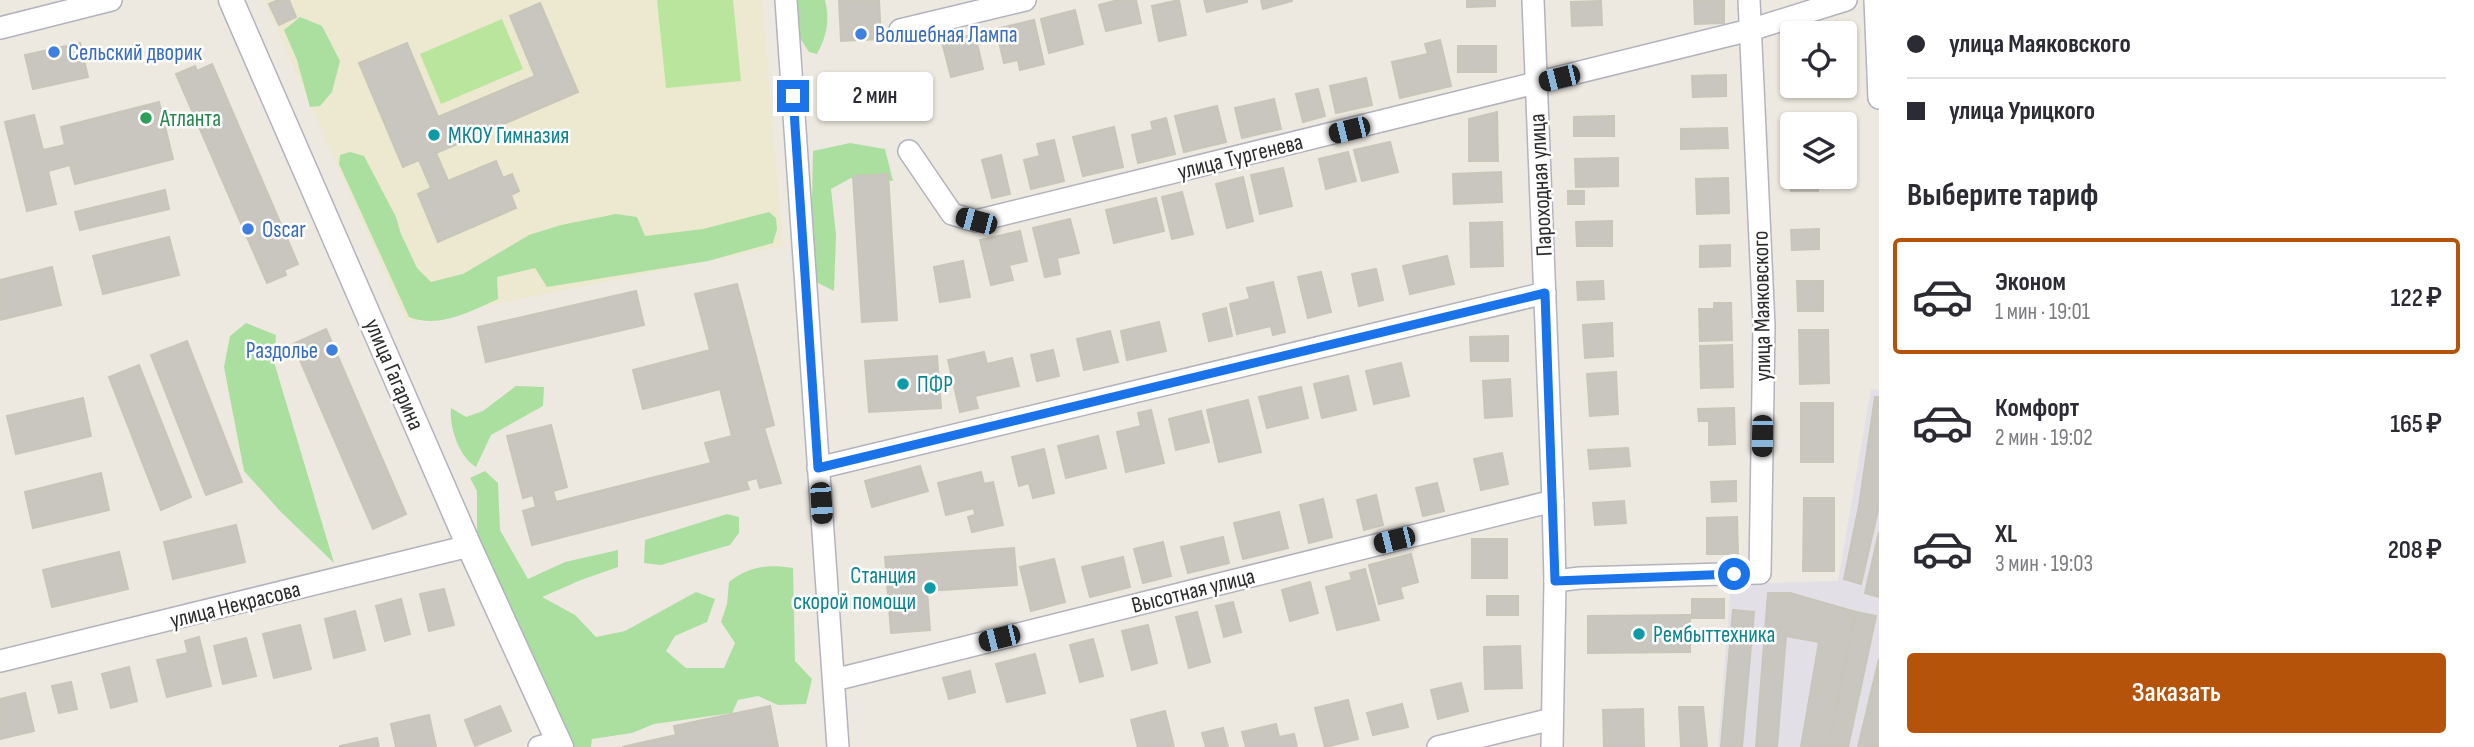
<!DOCTYPE html>
<html lang="ru">
<meta charset="utf-8">
<style>
body{margin:0;font-family:"Sofia Sans Condensed",sans-serif;background:#f2f2f3;color:#2b2b33;height:100vh;display:flex;flex-direction:column;font-size:26px;white-space:nowrap}
*{box-sizing:border-box;margin:0}
p{font-size:23px;color:#7c7c81}
.icon{flex:none;width:38px;height:38px;fill:none;stroke:currentColor;stroke-width:2;stroke-linecap:round;stroke-linejoin:round}
.map{position:relative;flex:1;overflow:hidden}
.side{display:flex;flex-direction:column;background:#fff;width:595px}
.side>*{flex:none}
.hud{display:grid;align-content:center;height:154px;padding:0 28px;background:#fff}
.buttons{position:absolute;left:1780px;top:21px;display:grid;gap:14px}
.buttons a{display:grid;place-items:center;width:77px;height:77px;border-radius:7px;background:#fff;box-shadow:0 2px 5px #0004;font-size:35px}
.end{position:absolute;width:32px;height:32px;margin:-16px;border:9px solid #1a73e8;background:#fff;box-shadow:0 0 0 4px #fff}
.from{border-radius:50%}
.bubble{position:absolute;height:49px;border-radius:7px;background:#fff;box-shadow:0 2px 5px #0004;font-size:23px;font-weight:600;line-height:49px;text-align:center}
.car{position:absolute;width:21px;height:42px;margin:-21px -10px;border-radius:9px;box-shadow:0 0 5px 2px #0007;background:linear-gradient(#222 24%,#8ab4d8 0 40%,#222 0 76%,#8ab4d8 0 86%,#222 0)}
.hud b{display:flex;align-items:center;gap:24px;height:66px;font-size:26px}
.hud b+b{border-top:2px solid #e1e1e2}
.hud i{width:18px;height:18px;background:#2b2b33}
ul{padding:0;list-style:none}
li{display:flex;align-items:center;gap:21px;height:116px;margin:0 14px 10px;padding:0 14px;border:4px solid transparent;border-radius:7px}
li div{flex:1}
li b{display:block;font-size:26px}
li em{font-style:normal;font-weight:600}
li.selected{border-color:#b45309}
li>.icon{width:63px;height:63px;stroke-width:1.5}
h2{padding:0 28px;font-size:32px;line-height:84px}
.cta{display:flex;gap:14px;margin-top:auto;padding:14px 28px}
.cta a{flex:1;height:80px;border-radius:7px;background:#b45309;color:#fff;font-size:28px;font-weight:600;line-height:80px;text-align:center}
main{display:flex;flex:1;min-height:0}
.map>svg:first-child{display:block}
.industrial{fill:#e2dfe6}
.education{fill:#ede8d0}
.green{fill:#abdfa0}
.pitch{fill:#bae59d}
.building{fill:#c8c6bf;stroke:#c8c5b9;stroke-width:2}
.lines{fill:none;stroke-linecap:round;stroke-linejoin:round}
.minor-casing{stroke:#b3b3be;stroke-width:24}
.tertiary-casing{stroke:#b3b3be;stroke-width:27}
.minor{stroke:#fff;stroke-width:21}
.tertiary{stroke:#fff;stroke-width:24}
.route{stroke:#1a73e8;stroke-width:9}
.shop-dot{fill:#3f7fe0;stroke:#fff;stroke-width:2.5}
.leisure-dot{fill:#2e9e5b;stroke:#fff;stroke-width:2.5}
.culture-dot{fill:#0f9aa8;stroke:#fff;stroke-width:2.5}
.labels{text-anchor:middle;stroke-width:5;stroke-linejoin:round;paint-order:stroke}
.shop-label{font-size:23px;fill:#366cbe;stroke:#fff;text-anchor:start}
.leisure-label{font-size:23px;fill:#27864d;stroke:#fff;text-anchor:start}
.culture-label{font-size:23px;fill:#0d838f;stroke:#fff;text-anchor:start}
.street-label{font-size:23px;fill:#2c2c2c;stroke:#fff}
</style>
<main>
<div class="map">
<svg width="1879" height="747" viewBox="0 0 1879 747">
<rect width="100%" height="100%" fill="#ede9e0"/>
<polygon class="industrial" points="1871,389 1879,390 1879,747 1718,747 1731,584 1838,581"/>
<polygon class="education" points="264,0 762,0 783,246 407,322"/>
<g class="green">
<path d="M792,0H825C830,20 827,36 817,54L809,52L798,35Z"/>
<polygon points="300,17 322,26 340,61 332,92 320,106 310,107 297,60 284,30"/>
<polygon points="850,143 885,149 893,181 851,178 831,189 836,235 834,291 812,280 807,256 812,201 813,151"/>
<path d="M350,152L364,156L396,217L401,234L417,268L431,282L463,274L529,235L561,225L616,214L637,217L645,236L703,229L769,212L776,218L777,229L773,243L708,261L547,287L535,268L497,277L498,299C471,311 439,329 409,317L339,164L340,155Z"/>
<polygon points="246,323 276,335 274,362 334,563 280,511 244,471 224,367 230,336"/>
<path d="M516,386L544,387L543,406L491,435L476,467C459,457 449,427 451,408L466,417L483,411Z"/>
<path d="M485,471L498,483L500,530L528,579L565,562L618,550V567L581,580L542,597L575,615L596,637L625,631L696,592L715,599L707,622L675,636L666,651L686,668H724L735,643L721,622L727,604L729,582C749,566 768,564 793,568L795,661L812,679L806,704L778,705L758,696L738,700L732,713L654,724L632,733L592,739L591,747H574L510,604L477,541V491L470,478Z"/>
<polygon points="727,514 739,517 739,533 730,545 661,565 644,563 645,540"/>
</g>
<g class="pitch">
<polygon points="657,0 733,0 741,81 666,88"/>
<polygon points="502,19 523,69 441,104 420,54"/>
</g>
<g class="building">
<polygon points="278,0 289,0 296,17 279,25 269,4"/>
<polygon points="839,0 879,0 881,39 841,41"/>
<polygon points="1118,0 1136,0 1141,23 1106,31 1099,5"/>
<polygon points="1179,0 1186,35 1159,41 1152,6"/>
<polygon points="1204,0 1247,0 1247,2 1207,12"/>
<polygon points="1261,0 1292,0 1292,1 1263,9"/>
<polygon points="1467,0 1495,0 1495,6 1467,7"/>
<polygon points="1694,0 1724,0 1724,23 1695,24"/>
<polygon points="1601,1 1602,25 1572,26 1571,2"/>
<polygon points="540,3 578,92 436,153 448,181 496,161 503,178 512,174 519,191 511,195 516,208 438,242 418,194 431,188 419,160 403,167 359,63 407,43 438,117 535,76 510,16"/>
<polygon points="1075,10 1083,44 1049,53 1041,19"/>
<polygon points="1034,20 1044,64 1020,70 1018,60 1004,63 996,29"/>
<polygon points="975,34 983,69 951,77 942,42"/>
<polygon points="1440,40 1451,86 1400,98 1392,62 1428,54 1425,44"/>
<polygon points="80,43 88,77 33,89 25,55"/>
<rect x="1787" y="44" width="5" height="39"/>
<rect x="1458" y="46" width="38" height="26"/>
<polygon points="212,64 298,264 284,270 286,275 267,283 176,74 195,66 197,71"/>
<polygon points="1726,75 1726,96 1693,97 1692,76"/>
<polygon points="1366,78 1372,105 1336,113 1330,86"/>
<polygon points="1318,89 1325,116 1303,122 1296,94"/>
<polygon points="1274,99 1281,129 1242,138 1235,108"/>
<polygon points="159,102 173,159 75,184 70,165 48,171 56,204 27,211 5,122 34,115 43,150 65,145 61,127"/>
<polygon points="1217,106 1226,142 1184,152 1175,116"/>
<polygon points="1497,112 1498,161 1469,161 1469,119"/>
<polygon points="1614,116 1614,136 1574,136 1574,117"/>
<polygon points="1820,117 1820,124 1792,124 1792,153 1788,153 1787,118"/>
<polygon points="1166,118 1175,154 1138,163 1132,135 1153,130 1151,122"/>
<polygon points="1114,127 1123,167 1083,176 1073,137"/>
<polygon points="1727,128 1728,148 1681,149 1681,129"/>
<polygon points="1054,140 1064,181 1031,189 1024,160 1040,156 1037,144"/>
<polygon points="1390,142 1398,172 1362,181 1354,150"/>
<polygon points="1348,152 1356,181 1326,189 1319,159"/>
<polygon points="1001,155 1010,194 992,198 982,160"/>
<polygon points="1618,158 1618,186 1576,187 1575,159"/>
<polygon points="1283,168 1292,206 1260,214 1251,175"/>
<polygon points="1790,171 1792,177 1818,177 1818,191 1791,191"/>
<polygon points="1501,172 1502,202 1454,204 1453,174"/>
<polygon points="888,174 897,320 862,322 853,176"/>
<polygon points="1243,177 1253,221 1227,228 1216,184"/>
<polygon points="1728,178 1729,213 1697,214 1696,179"/>
<polygon points="165,190 169,209 80,230 75,212"/>
<rect x="1568" y="191" width="16" height="13"/>
<polygon points="1182,192 1193,234 1172,239 1162,197"/>
<polygon points="1156,198 1164,231 1114,243 1106,210"/>
<polygon points="1070,219 1079,253 1057,258 1060,274 1045,277 1033,228"/>
<polygon points="1612,221 1612,246 1577,246 1576,222"/>
<polygon points="1502,222 1503,266 1471,267 1470,223"/>
<polygon points="1819,229 1819,249 1792,250 1791,230"/>
<polygon points="1020,231 1027,261 1009,265 1013,280 991,285 980,240"/>
<polygon points="169,237 179,275 103,294 93,256"/>
<polygon points="1730,245 1730,266 1700,267 1700,246"/>
<polygon points="1447,256 1454,284 1410,294 1403,266"/>
<polygon points="963,261 970,297 940,302 934,267"/>
<polygon points="52,267 61,305 0,320 0,280"/>
<polygon points="1376,269 1383,300 1359,306 1352,274"/>
<polygon points="1321,272 1331,312 1308,318 1298,277"/>
<polygon points="1603,281 1604,299 1578,300 1577,282"/>
<polygon points="1797,281 1823,281 1823,311 1798,311"/>
<polygon points="1273,282 1285,332 1273,335 1271,326 1237,334 1230,304 1250,299 1247,288"/>
<polygon points="737,284 774,425 764,428 781,483 760,488 757,478 746,481 749,489 532,545 523,511 536,507 533,495 523,498 507,436 551,425 567,487 553,491 556,502 711,463 705,443 732,436 720,389 643,409 633,370 710,350 695,294"/>
<polygon points="636,291 644,325 486,362 478,327"/>
<polygon points="1714,303 1731,303 1732,340 1700,341 1699,309 1714,309"/>
<polygon points="1226,308 1232,336 1209,341 1203,314"/>
<polygon points="1159,322 1166,351 1127,360 1121,331"/>
<polygon points="1612,323 1613,356 1585,358 1583,325"/>
<polygon points="326,329 406,514 373,529 293,344"/>
<polygon points="1799,330 1828,330 1829,383 1800,384"/>
<polygon points="1110,331 1118,362 1084,370 1077,339"/>
<polygon points="1508,336 1508,361 1471,361 1470,337"/>
<polygon points="187,341 242,482 206,495 151,355"/>
<polygon points="1732,345 1733,387 1701,388 1700,346"/>
<polygon points="1053,350 1059,376 1037,381 1031,355"/>
<polygon points="984,352 987,364 1012,358 1019,386 975,396 978,408 960,412 948,360"/>
<polygon points="937,356 941,408 869,412 865,361"/>
<polygon points="1401,363 1409,396 1374,404 1366,371"/>
<polygon points="139,365 191,497 161,510 109,377"/>
<polygon points="1616,372 1618,414 1590,416 1587,374"/>
<polygon points="1348,376 1356,410 1322,418 1314,384"/>
<polygon points="1510,379 1512,416 1485,418 1483,381"/>
<polygon points="1301,387 1308,418 1267,428 1259,397"/>
<polygon points="1875,397 1879,397 1879,506 1861,584 1844,579 1859,506"/>
<polygon points="83,398 91,436 16,454 7,416"/>
<polygon points="1248,400 1261,452 1219,462 1207,410"/>
<rect x="1801" y="403" width="32" height="59"/>
<polygon points="1734,408 1735,444 1709,445 1709,421 1699,421 1698,409"/>
<polygon points="1151,410 1164,463 1126,472 1117,432 1141,426 1138,413"/>
<polygon points="1201,411 1209,442 1176,450 1169,419"/>
<polygon points="1098,436 1106,468 1066,478 1058,446"/>
<polygon points="1628,448 1630,466 1590,469 1588,450"/>
<polygon points="1044,449 1054,493 1033,498 1029,483 1019,486 1012,457"/>
<polygon points="1502,453 1508,484 1481,490 1474,459"/>
<polygon points="920,466 928,491 872,507 865,481"/>
<polygon points="981,472 984,484 993,482 1003,525 972,532 968,517 975,515 974,508 946,515 938,483"/>
<polygon points="101,473 109,510 33,528 25,492"/>
<polygon points="1736,481 1736,501 1712,502 1711,482"/>
<polygon points="1437,483 1444,511 1423,516 1416,488"/>
<polygon points="1376,495 1383,525 1364,530 1357,500"/>
<polygon points="1804,498 1834,498 1834,571 1803,571"/>
<polygon points="1323,499 1332,537 1309,543 1300,505"/>
<polygon points="1624,501 1626,523 1595,525 1593,503"/>
<polygon points="1279,512 1288,548 1243,559 1234,523"/>
<polygon points="1737,517 1738,554 1707,554 1707,518"/>
<polygon points="236,525 245,562 173,579 164,542"/>
<polygon points="1879,532 1879,597 1865,593"/>
<polygon points="1223,537 1229,563 1188,573 1181,547"/>
<rect x="1472" y="539" width="35" height="39"/>
<polygon points="1163,542 1171,576 1143,583 1134,549"/>
<polygon points="1014,548 1017,585 927,591 930,630 891,633 885,557"/>
<polygon points="119,552 128,589 52,607 43,570"/>
<polygon points="1411,554 1418,582 1400,587 1403,598 1379,604 1369,565"/>
<polygon points="1123,557 1130,587 1090,597 1082,567"/>
<polygon points="1054,559 1065,602 1031,611 1020,567"/>
<polygon points="1365,569 1379,620 1337,630 1326,587 1352,580 1350,573"/>
<polygon points="1310,582 1318,613 1290,621 1282,590"/>
<polygon points="444,589 454,625 429,631 420,594"/>
<polygon points="1768,593 1790,593 1856,612 1828,747 1801,747 1819,642 1786,636 1777,747 1756,747"/>
<rect x="1487" y="596" width="31" height="19"/>
<polygon points="401,599 410,634 385,641 376,606"/>
<rect x="1692" y="599" width="32" height="19"/>
<polygon points="1233,602 1241,632 1224,637 1216,606"/>
<polygon points="1733,610 1754,612 1742,747 1721,747"/>
<polygon points="355,611 365,650 334,658 325,619"/>
<polygon points="1197,612 1210,662 1189,668 1176,617"/>
<polygon points="1856,612 1876,616 1848,747 1828,747"/>
<polygon points="1690,615 1690,652 1588,653 1588,616"/>
<polygon points="300,625 311,669 274,678 263,634"/>
<polygon points="1148,625 1157,663 1132,670 1122,631"/>
<polygon points="199,637 211,686 167,697 157,660 188,653 185,641"/>
<polygon points="246,638 256,676 223,684 214,646"/>
<polygon points="1093,639 1103,676 1080,682 1070,645"/>
<polygon points="1520,646 1522,688 1485,689 1484,647"/>
<polygon points="1035,654 1045,693 1007,702 996,664"/>
<polygon points="1879,659 1879,747 1858,747"/>
<polygon points="129,667 137,701 111,708 102,674"/>
<polygon points="970,671 975,692 949,699 943,678"/>
<polygon points="71,682 77,709 59,713 52,686"/>
<polygon points="1461,683 1468,711 1438,719 1431,690"/>
<polygon points="25,693 34,731 0,739 0,699"/>
<polygon points="1348,700 1358,739 1325,747 1315,708"/>
<polygon points="1402,704 1408,727 1373,735 1367,713"/>
<polygon points="500,706 511,731 475,746 465,720"/>
<polygon points="770,706 778,747 622,747 676,735 674,726"/>
<polygon points="1679,707 1703,707 1707,747 1681,747"/>
<polygon points="1643,709 1644,747 1604,747 1603,710"/>
<polygon points="1165,711 1174,747 1138,747 1131,720"/>
<polygon points="429,715 436,747 396,747 391,724"/>
<polygon points="1276,724 1279,737 1294,734 1297,747 1246,747 1242,732"/>
<polygon points="1223,728 1228,747 1206,747 1202,733"/>
<polygon points="377,738 379,747 340,747 340,746"/>
</g>
<g class="lines">
<g class="minor-casing">
<g id="minor">
<polyline points="786,0 838,747"/>
<polyline points="1533,0 1553,501 1555,581 1552,747"/>
<polyline points="1875,0 1879,98"/>
<polyline points="0,28 111,0"/>
<polyline points="900,30 1025,0"/>
<polyline points="909,151 952,214 976,221 1750,30 1846,0"/>
<polyline points="818,468 1545,293"/>
<polyline points="1555,581 1580,578 1760,573 1764,326 1749,0"/>
<polyline points="0,661 469,546"/>
<polyline points="834,680 1553,501"/>
<polyline points="539,747 559,742"/>
<polyline points="1438,747 1552,719"/>
</g>
</g>
<g class="tertiary-casing">
<polyline id="tertiary" points="231,0 469,546 561,747"/>
</g>
<use href="#minor" class="minor"/>
<use href="#tertiary" class="tertiary"/>
</g>
<g class="lines">
<polyline class="route" points="793,96 818,468 1545,293 1555,581 1734,574"/>
</g>
<g class="shop-dot">
<circle cx="861" cy="34" r="7"/>
<circle cx="54" cy="52" r="7"/>
<circle cx="248" cy="229" r="7"/>
<circle cx="332" cy="350" r="7"/>
</g>
<circle class="leisure-dot" cx="146" cy="118" r="7"/>
<g class="culture-dot">
<circle cx="434" cy="135" r="7"/>
<circle cx="903" cy="384" r="7"/>
<circle cx="930" cy="588" r="7"/>
<circle cx="1639" cy="634" r="7"/>
</g>
<g class="labels">
<g class="shop-label">
<text x="875" y="42">Волшебная Лампа</text>
<text x="68" y="60">Сельский дворик</text>
<text x="262" y="237">Oscar</text>
<text x="318" y="358" text-anchor="end">Раздолье</text>
</g>
<g class="leisure-label">
<text x="160" y="126">Атланта</text>
</g>
<g class="culture-label">
<text x="448" y="143">МКОУ Гимназия</text>
<text x="917" y="392">ПФР</text>
<text x="916" y="583" text-anchor="end">Станция<tspan x="916" dy="26">скорой помощи</tspan></text>
<text x="1653" y="642">Рембыттехника</text>
</g>
<g class="street-label">
<text transform="translate(1240 156) rotate(-14)" y="8">улица Тургенева</text>
<text transform="translate(1540 185) rotate(-93)" y="8">Пароходная улица</text>
<text transform="translate(1761 306) rotate(-91)" y="8">улица Маяковского</text>
<text transform="translate(395 374) rotate(67)" y="8">улица Гагарина</text>
<text transform="translate(1193 590) rotate(-14)" y="8">Высотная улица</text>
<text transform="translate(235 604) rotate(-14)" y="8">улица Некрасова</text>
</g>
</g>
</svg>
<div class="buttons">
<a><svg class="icon" aria-label="locate" viewBox="0 0 24 24"><circle cx="12" cy="12" r="6"/><path d="M12 2v4M12 18v4M2 12h4M18 12h4"/></svg></a>
<a><svg class="icon" aria-label="layers" viewBox="0 0 24 24"><path d="M12 4l9 5-9 5-9-5zM3 14l9 5 9-5"/></svg></a>
</div>
<i class="end from" style="left:1734px;top:574px"></i>
<i class="end" style="left:793px;top:96px"></i>
<div class="bubble" style="left:817px;top:72px;width:116px">2 мин</div>
<i class="car" style="left:1559px;top:78px;rotate:256deg"></i>
<i class="car" style="left:1349px;top:130px;rotate:256deg"></i>
<i class="car" style="left:976px;top:221px;rotate:285deg"></i>
<i class="car" style="left:1762px;top:436px;rotate:181deg"></i>
<i class="car" style="left:821px;top:503px;rotate:176deg"></i>
<i class="car" style="left:1394px;top:540px;rotate:256deg"></i>
<i class="car" style="left:999px;top:638px;rotate:256deg"></i>
</div>
<section class="side">
<div class="hud">
<b><i class="from"></i>улица Маяковского</b>
<b><i></i>улица Урицкого</b>
</div>
<h2>Выберите тариф</h2>
<ul>
<li class="selected"><svg class="icon" aria-label="car" viewBox="0 0 24 24"><path d="M5 17H2v-5l4-1 3-4h7l3 4 3 1v5h-3M9 17h6M6 11h13"/><circle cx="7" cy="17" r="2"/><circle cx="17" cy="17" r="2"/></svg><div><b>Эконом</b><p>1 мин · 19:01</p></div><em>122 ₽</em></li>
<li><svg class="icon" aria-label="car" viewBox="0 0 24 24"><path d="M5 17H2v-5l4-1 3-4h7l3 4 3 1v5h-3M9 17h6M6 11h13"/><circle cx="7" cy="17" r="2"/><circle cx="17" cy="17" r="2"/></svg><div><b>Комфорт</b><p>2 мин · 19:02</p></div><em>165 ₽</em></li>
<li><svg class="icon" aria-label="car" viewBox="0 0 24 24"><path d="M5 17H2v-5l4-1 3-4h7l3 4 3 1v5h-3M9 17h6M6 11h13"/><circle cx="7" cy="17" r="2"/><circle cx="17" cy="17" r="2"/></svg><div><b>XL</b><p>3 мин · 19:03</p></div><em>208 ₽</em></li>
</ul>
<div class="cta"><a>Заказать</a></div>
</section>
</main>
